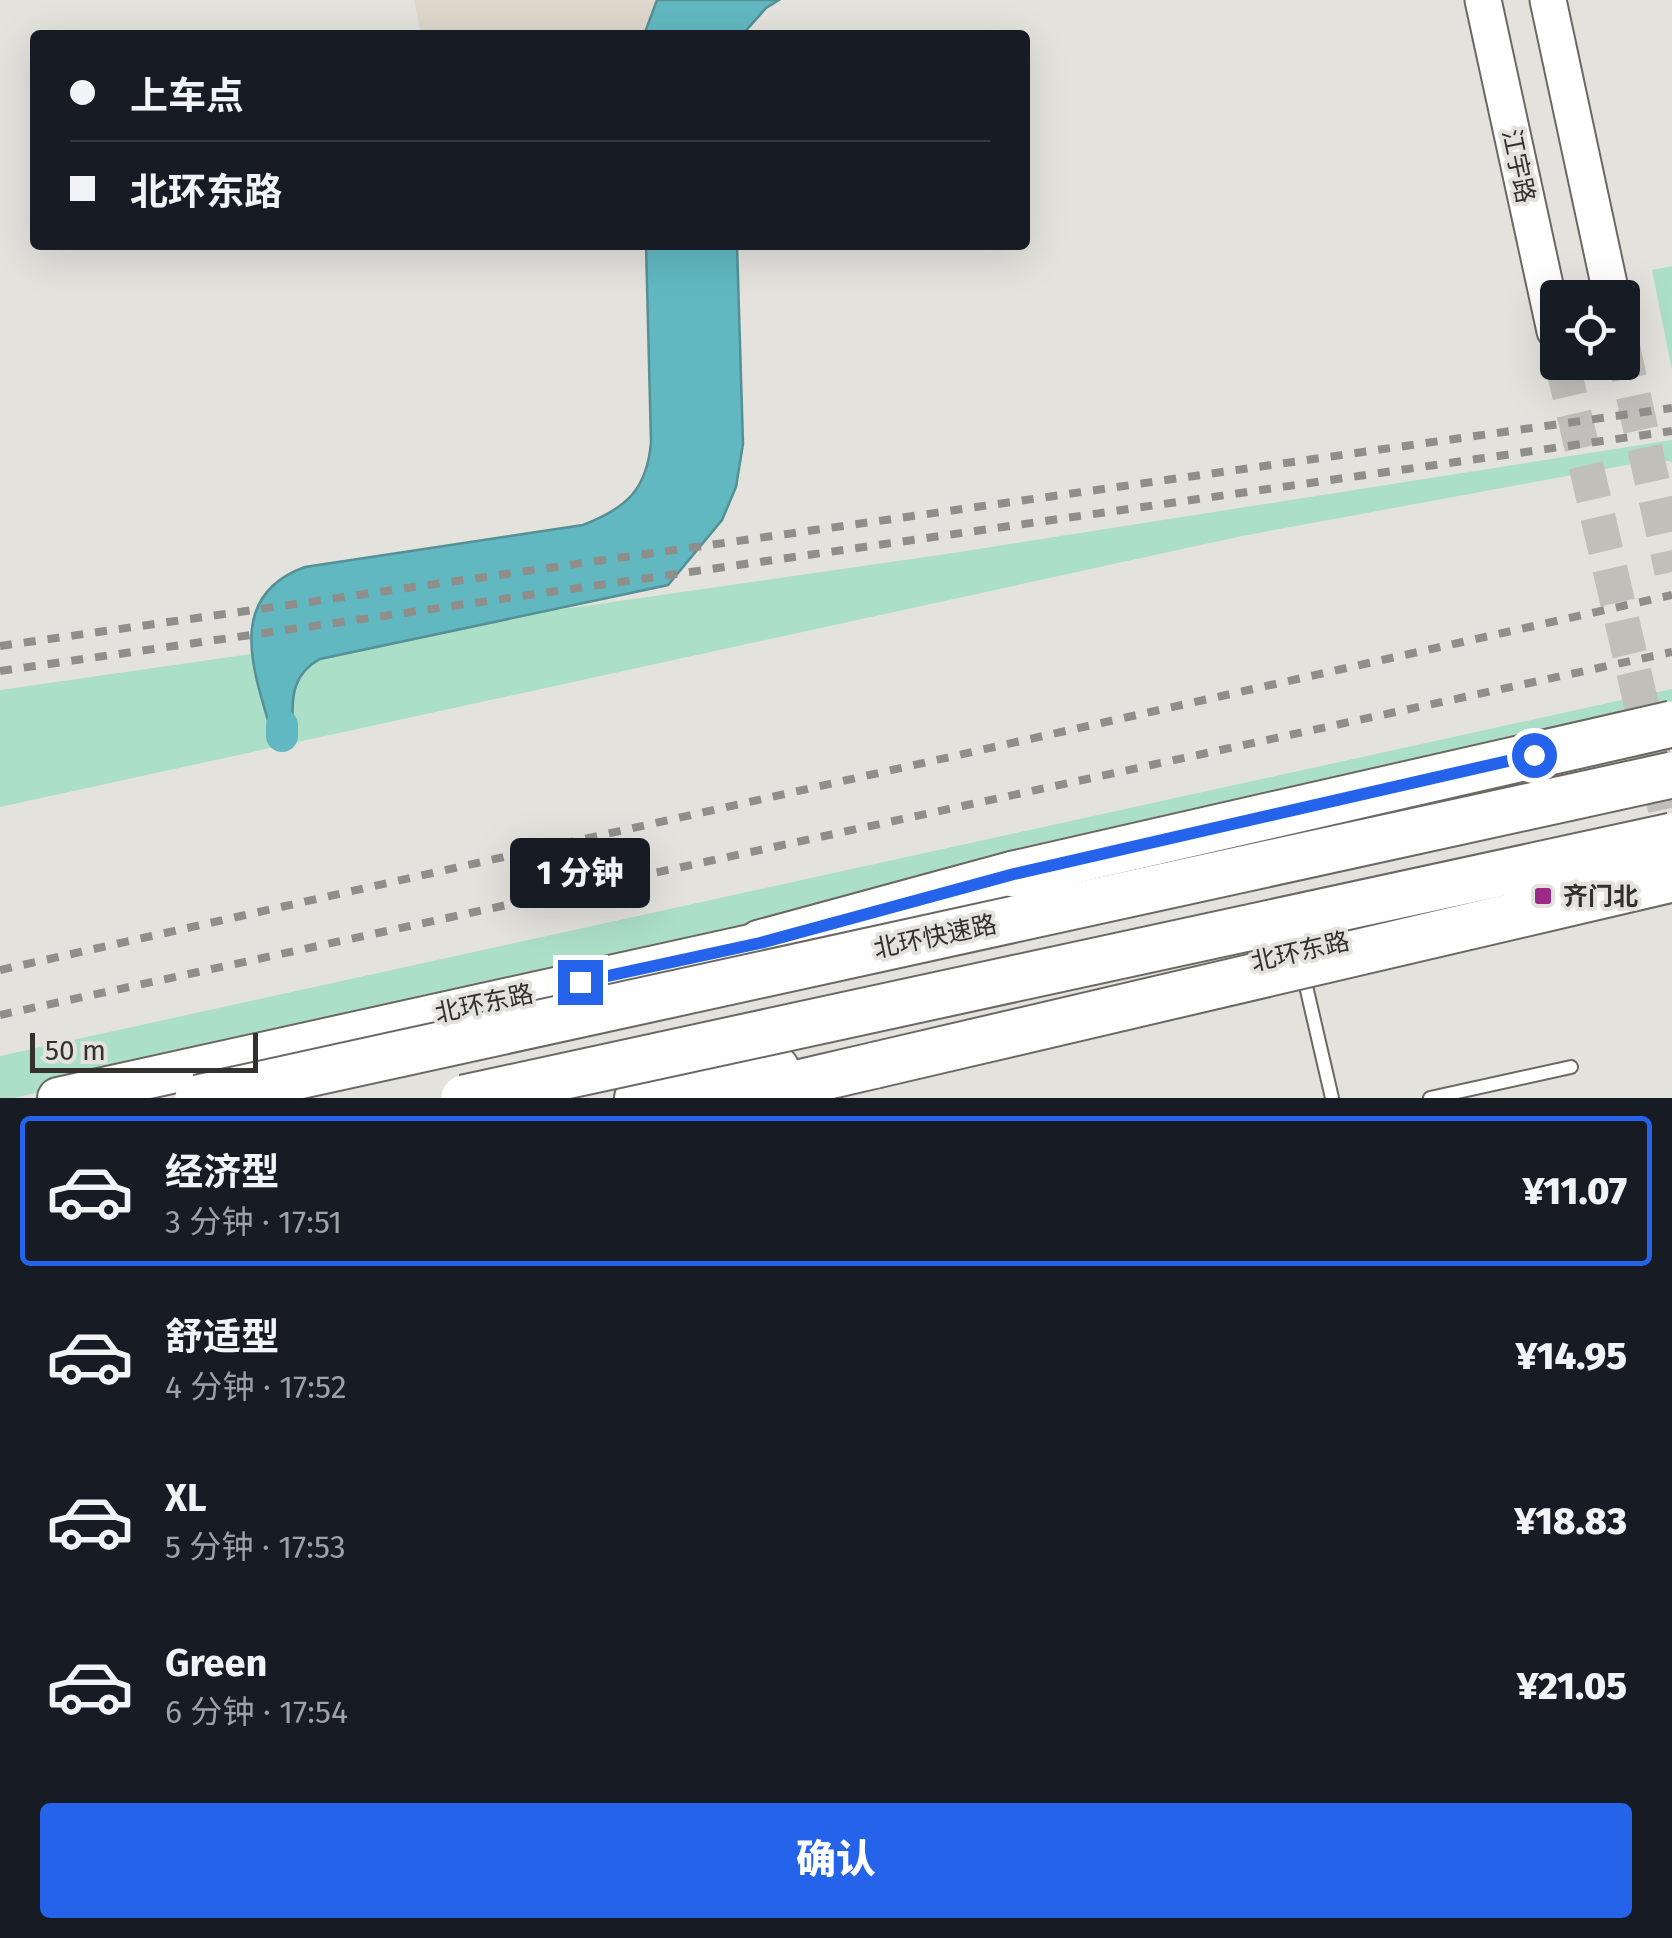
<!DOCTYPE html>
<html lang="zh">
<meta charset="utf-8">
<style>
body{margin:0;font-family:"Fira Sans","Noto Sans SC",sans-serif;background:#20242c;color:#f1f3f6;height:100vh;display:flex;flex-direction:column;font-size:38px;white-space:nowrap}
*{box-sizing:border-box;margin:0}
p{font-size:32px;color:#9ea1a6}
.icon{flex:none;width:55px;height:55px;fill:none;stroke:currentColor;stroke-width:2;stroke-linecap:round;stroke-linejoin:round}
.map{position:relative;height:1098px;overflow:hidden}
.drawer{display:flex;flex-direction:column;background:#171b24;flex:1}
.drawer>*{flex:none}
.hud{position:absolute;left:30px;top:30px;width:1000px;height:220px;border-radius:10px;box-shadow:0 10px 40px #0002;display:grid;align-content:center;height:220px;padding:0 40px;background:#171b24}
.buttons{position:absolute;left:1540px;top:280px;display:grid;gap:20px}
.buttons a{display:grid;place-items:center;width:100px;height:100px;border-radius:10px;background:#171b24;box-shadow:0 10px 40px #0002;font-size:50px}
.scale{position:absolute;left:30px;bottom:25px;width:228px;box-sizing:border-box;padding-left:10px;border:5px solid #323130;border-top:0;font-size:28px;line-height:35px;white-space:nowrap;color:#323130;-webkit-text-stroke:8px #e4e2dd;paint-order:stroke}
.end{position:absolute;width:45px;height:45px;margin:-22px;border:12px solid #2563eb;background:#fff;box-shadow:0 0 0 5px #fff}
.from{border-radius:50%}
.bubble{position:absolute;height:70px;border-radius:10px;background:#171b24;box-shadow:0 10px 40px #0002;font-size:32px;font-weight:800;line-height:70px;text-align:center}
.hud b{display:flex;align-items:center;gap:35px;height:95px;font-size:38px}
.hud b+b{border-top:2px solid #363941}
.hud i{width:25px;height:25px;background:#f1f3f6}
ul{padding:18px 0 0;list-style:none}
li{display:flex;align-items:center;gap:30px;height:150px;margin:0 20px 15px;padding:0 20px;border:5px solid transparent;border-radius:10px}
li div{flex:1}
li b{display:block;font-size:38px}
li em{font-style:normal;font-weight:800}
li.active{border-color:#2563eb}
li>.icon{width:90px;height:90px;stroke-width:1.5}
.button{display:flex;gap:20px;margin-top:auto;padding:20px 40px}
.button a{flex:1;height:115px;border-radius:10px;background:#2563eb;color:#fff;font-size:40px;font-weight:800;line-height:115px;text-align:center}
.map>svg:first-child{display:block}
.built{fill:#ded7cc}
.green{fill:#acdfc7}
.water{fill:#62b8c1;stroke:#549096;stroke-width:2.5}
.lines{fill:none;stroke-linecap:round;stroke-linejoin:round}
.canal{stroke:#62b8c1;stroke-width:32}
.secondary-tunnel{stroke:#c0bfba;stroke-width:35;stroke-dasharray:35 18;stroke-linecap:butt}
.lane-casing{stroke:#6b6864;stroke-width:16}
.secondary-casing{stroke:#6b6864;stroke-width:39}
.primary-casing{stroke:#6b6864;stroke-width:44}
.highway-casing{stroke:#6b6864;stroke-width:49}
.lane{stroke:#fff;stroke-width:12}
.secondary{stroke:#fff;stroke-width:35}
.primary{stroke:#fff;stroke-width:40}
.highway{stroke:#fff;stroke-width:45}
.rail{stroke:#8f8e8b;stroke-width:8;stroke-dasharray:12 12;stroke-linecap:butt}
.highway-bridge-casing{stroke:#6b6864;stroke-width:49;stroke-linecap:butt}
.highway-bridge{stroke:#fff;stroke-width:45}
.route{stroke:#2563eb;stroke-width:12}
.poi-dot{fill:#9d2a86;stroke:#e4e2dd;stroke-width:4}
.labels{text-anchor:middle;stroke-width:8;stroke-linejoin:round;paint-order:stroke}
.street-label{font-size:25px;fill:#323130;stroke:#e4e2dd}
.poi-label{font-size:25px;font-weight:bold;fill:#323130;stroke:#e4e2dd;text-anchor:start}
</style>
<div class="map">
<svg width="1672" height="1098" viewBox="0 0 1672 1098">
<rect width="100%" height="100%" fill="#e4e2dd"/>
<polygon class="built" points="414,0 657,0 643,35 421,35"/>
<g class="green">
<polygon points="1672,266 1672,370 1652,270"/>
<polygon points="1672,440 1672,462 1659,459 1242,536 0,807 0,690 953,553"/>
<path d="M1672,689V708C1121,844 566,966 14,1098H0V1056Z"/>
</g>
<g class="water">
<polygon points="657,0 779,0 766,8 742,35 644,35"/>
<path d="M646,245H737L743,444L736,487L722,520L668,585L320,659C294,673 291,695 293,723L270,727C252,667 227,595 305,567L583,525C627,508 647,489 651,442Z"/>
</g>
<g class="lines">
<polyline class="canal" points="282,725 282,736"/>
<g class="secondary-tunnel">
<polyline points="1622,344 1672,572"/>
<polyline points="1562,362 1672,837"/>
</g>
<g class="lane-casing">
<g id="lane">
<polyline points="1303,973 1332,1098"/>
<polyline points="1430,1098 1571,1067"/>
</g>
</g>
<g class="secondary-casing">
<g id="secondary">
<polyline points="1483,0 1555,331"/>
<polyline points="1548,0 1612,298"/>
</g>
</g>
<g class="primary-casing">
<g id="primary">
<polyline points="58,1098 791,936"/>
<polyline points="635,1098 778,1067"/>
</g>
</g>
<g class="highway-casing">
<g id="highway">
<polyline points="760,943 1014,874"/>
<polyline points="734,1098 876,1065"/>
</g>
</g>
<use href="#lane" class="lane"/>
<use href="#secondary" class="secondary"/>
<use href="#primary" class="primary"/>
<use href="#highway" class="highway"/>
<g class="rail">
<polyline points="0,646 1672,408"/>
<polyline points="0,671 1672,431"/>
<polyline points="0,970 1672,595"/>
<polyline points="0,1015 1672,652"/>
</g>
<g class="highway-bridge-casing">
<g id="highway-bridge">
<polyline points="1014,874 1672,724"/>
<polyline points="876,1065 1672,879"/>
<polyline points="198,1098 1672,775"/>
<polyline points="464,1098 1672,836"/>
</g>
</g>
<use href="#highway-bridge" class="highway-bridge"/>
</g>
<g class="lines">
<polyline class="route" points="580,982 760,943 1014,874 1534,755"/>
</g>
<rect class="poi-dot" x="1533" y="886" width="20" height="20" rx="5"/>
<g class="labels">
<g class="street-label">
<text transform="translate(1519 166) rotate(78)" y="9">江宇路</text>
<text transform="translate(935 936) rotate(-12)" y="9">北环快速路</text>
<text transform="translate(1300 951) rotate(-13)" y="9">北环东路</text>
<text transform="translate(484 1003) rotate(-12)" y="9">北环东路</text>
</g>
<g class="poi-label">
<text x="1563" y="905">齐门北</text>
</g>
</g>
</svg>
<div class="buttons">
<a><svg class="icon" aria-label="locate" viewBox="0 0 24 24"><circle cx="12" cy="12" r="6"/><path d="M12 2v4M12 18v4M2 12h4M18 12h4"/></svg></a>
</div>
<div class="scale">50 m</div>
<i class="end from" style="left:1534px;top:755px"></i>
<i class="end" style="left:580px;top:982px"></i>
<div class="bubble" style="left:510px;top:838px;width:140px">1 分钟</div>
<div class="hud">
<b><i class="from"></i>上车点</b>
<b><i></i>北环东路</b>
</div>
</div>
<section class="drawer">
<ul>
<li class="active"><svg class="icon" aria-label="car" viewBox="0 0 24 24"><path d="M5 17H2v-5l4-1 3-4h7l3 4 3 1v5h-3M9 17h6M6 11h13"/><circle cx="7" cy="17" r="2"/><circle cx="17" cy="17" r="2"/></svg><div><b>经济型</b><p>3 分钟 · 17:51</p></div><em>¥11.07</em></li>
<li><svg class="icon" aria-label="car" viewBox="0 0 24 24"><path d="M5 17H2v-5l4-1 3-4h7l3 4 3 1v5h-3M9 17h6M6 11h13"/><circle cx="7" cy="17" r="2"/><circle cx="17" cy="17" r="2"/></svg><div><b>舒适型</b><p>4 分钟 · 17:52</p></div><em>¥14.95</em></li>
<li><svg class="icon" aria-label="car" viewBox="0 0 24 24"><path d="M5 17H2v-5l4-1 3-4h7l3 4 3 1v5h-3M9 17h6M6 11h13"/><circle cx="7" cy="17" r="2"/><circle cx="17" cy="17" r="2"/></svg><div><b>XL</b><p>5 分钟 · 17:53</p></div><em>¥18.83</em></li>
<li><svg class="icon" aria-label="car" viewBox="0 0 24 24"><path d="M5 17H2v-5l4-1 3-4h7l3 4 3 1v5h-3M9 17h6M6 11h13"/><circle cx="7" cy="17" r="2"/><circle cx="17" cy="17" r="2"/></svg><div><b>Green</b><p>6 分钟 · 17:54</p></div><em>¥21.05</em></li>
</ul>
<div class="button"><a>确认</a></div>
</section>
